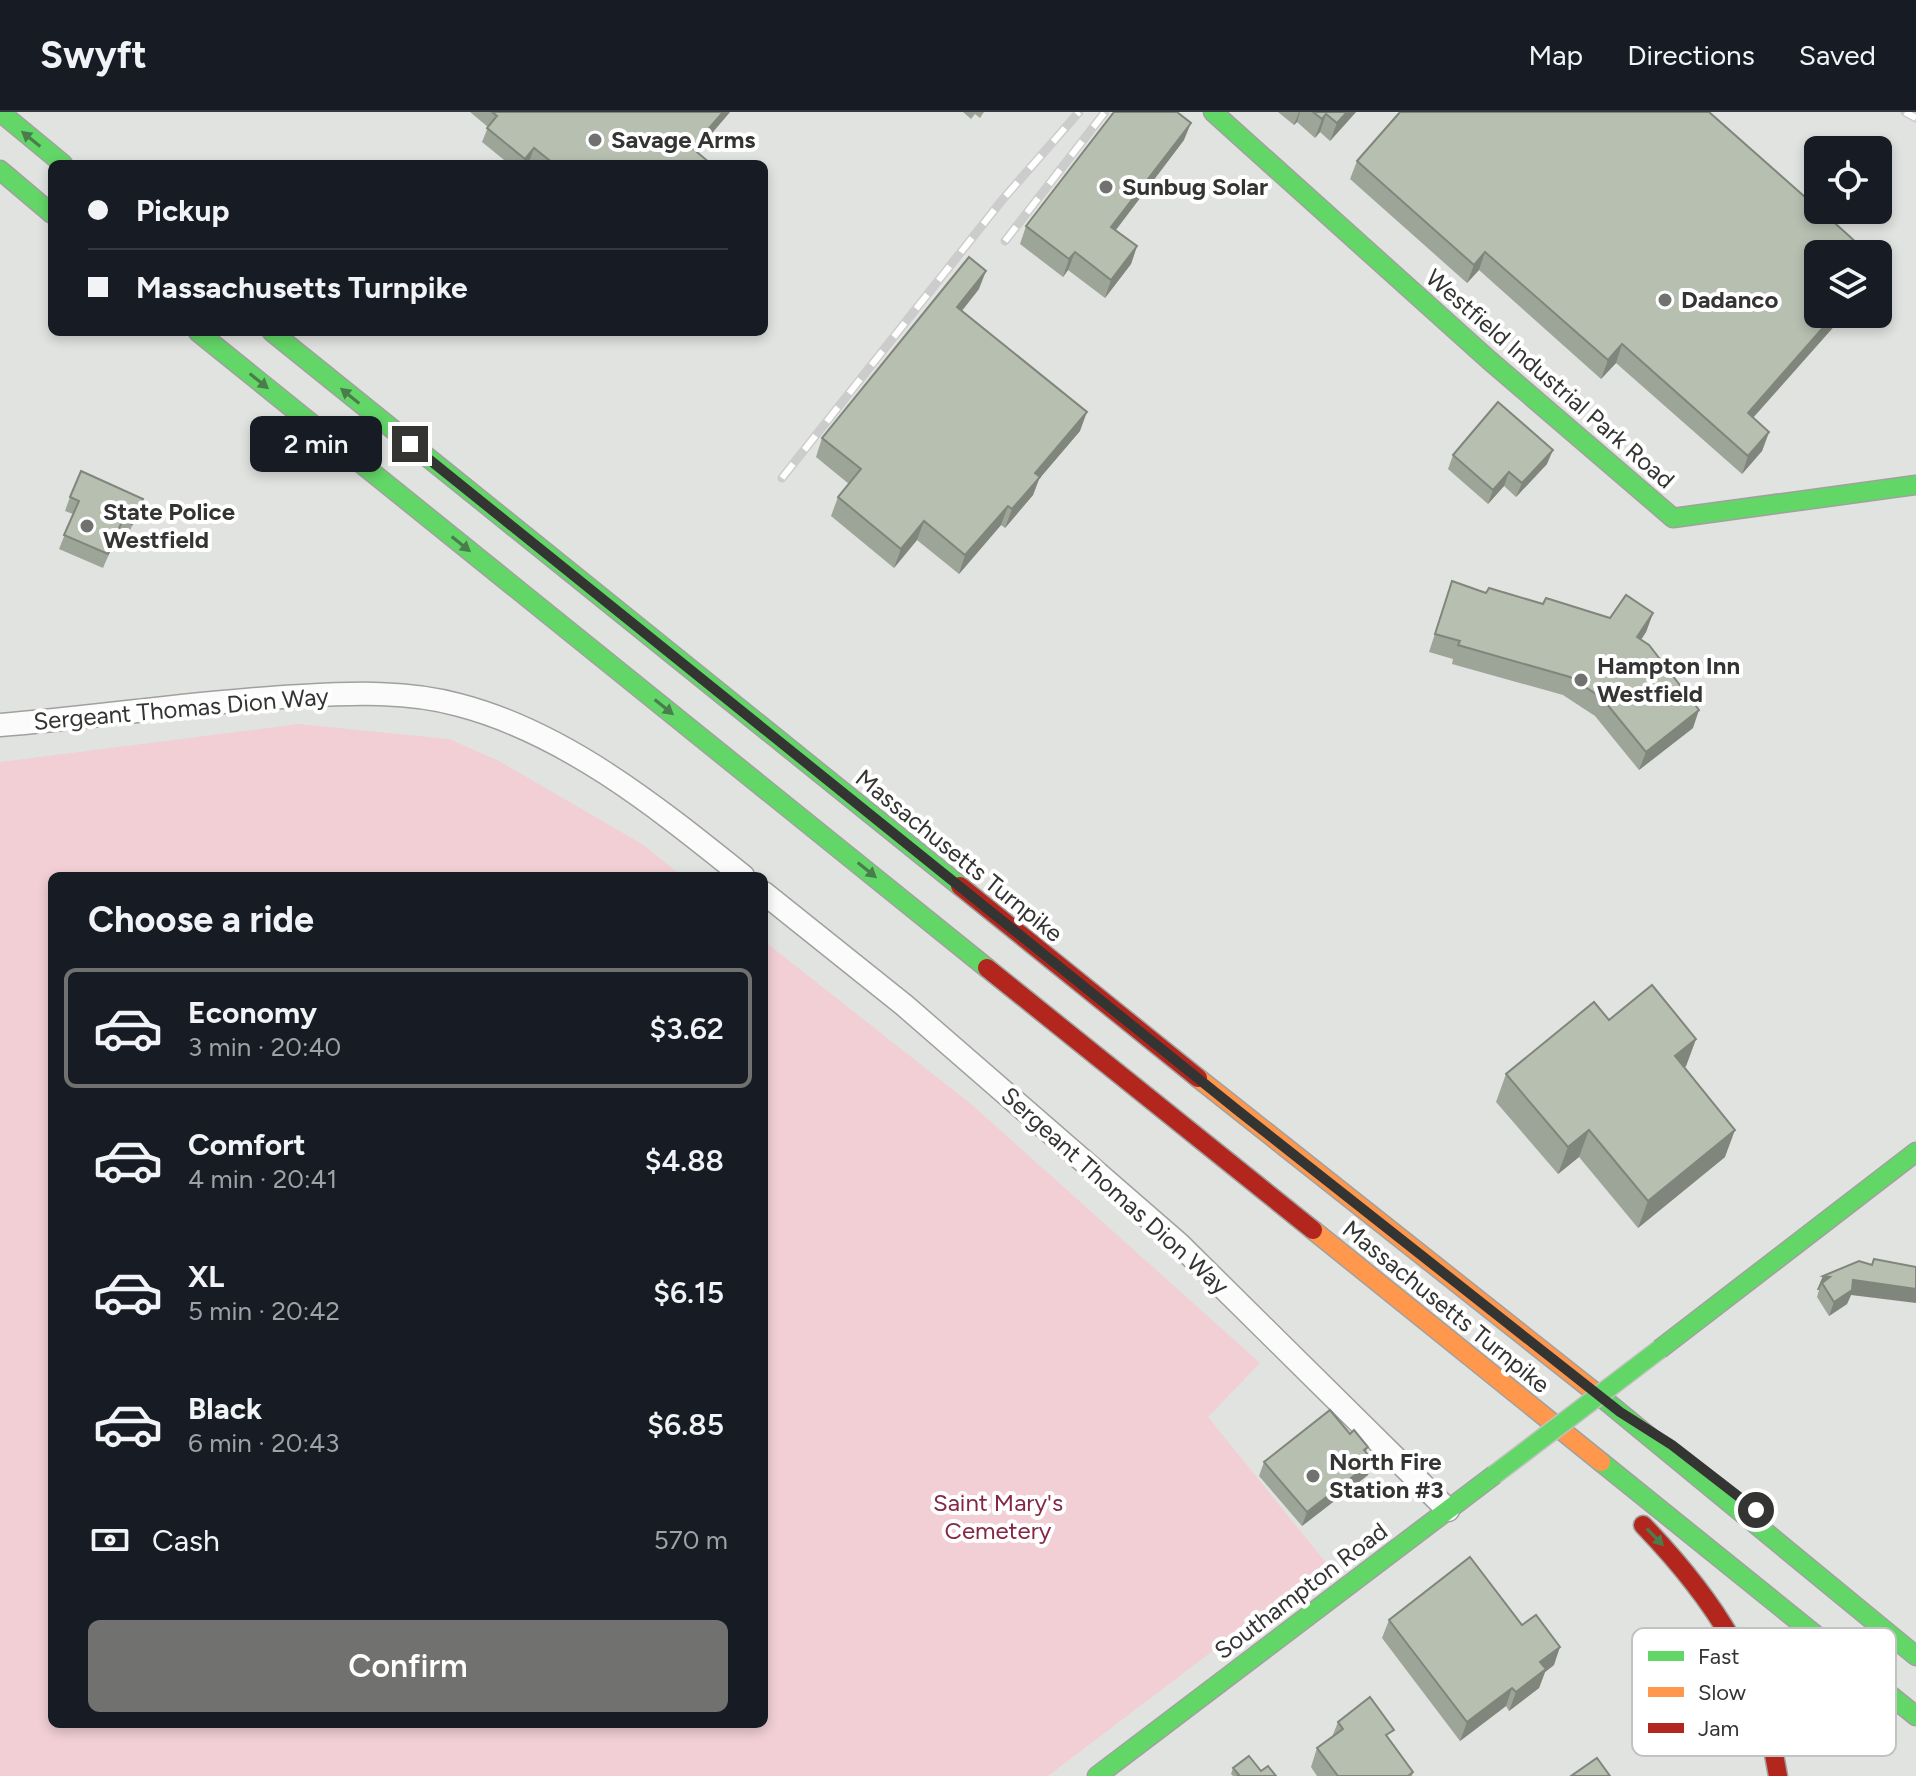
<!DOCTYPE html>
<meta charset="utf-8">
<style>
body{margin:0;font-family:Figtree,sans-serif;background:#242831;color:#f1f3f6;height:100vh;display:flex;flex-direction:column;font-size:30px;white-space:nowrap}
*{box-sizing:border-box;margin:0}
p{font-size:26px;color:#9ea1a6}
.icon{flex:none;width:44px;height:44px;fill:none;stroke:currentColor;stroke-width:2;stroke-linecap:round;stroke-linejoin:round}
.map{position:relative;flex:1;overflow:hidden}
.drawer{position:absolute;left:48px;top:760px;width:720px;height:856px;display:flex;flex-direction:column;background:#171b24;border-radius:12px;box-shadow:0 4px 12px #0003}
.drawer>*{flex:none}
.guide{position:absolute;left:48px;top:48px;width:720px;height:176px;border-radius:12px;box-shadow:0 4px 12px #0003;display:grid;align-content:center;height:176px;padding:0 40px;background:#171b24}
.fabs{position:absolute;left:1804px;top:24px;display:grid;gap:16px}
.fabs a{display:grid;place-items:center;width:88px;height:88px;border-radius:12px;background:#171b24;box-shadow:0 4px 12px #0003;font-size:40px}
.end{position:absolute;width:36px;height:36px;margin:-18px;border:10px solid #343533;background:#fff;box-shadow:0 0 0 4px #fff}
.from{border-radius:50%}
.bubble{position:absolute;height:56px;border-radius:12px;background:#171b24;box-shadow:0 4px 12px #0003;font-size:26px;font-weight:600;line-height:56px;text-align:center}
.guide b{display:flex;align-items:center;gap:28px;height:76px;font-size:30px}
.guide b+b{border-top:2px solid #363941}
.guide i{width:20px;height:20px;background:#f1f3f6}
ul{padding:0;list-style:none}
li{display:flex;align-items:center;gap:24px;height:120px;margin:0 16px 12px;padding:0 24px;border:4px solid transparent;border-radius:12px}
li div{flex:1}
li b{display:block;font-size:30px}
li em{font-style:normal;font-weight:600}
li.selected{border-color:#717270}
li>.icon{width:72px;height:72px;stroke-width:1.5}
h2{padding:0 40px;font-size:36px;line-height:96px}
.pay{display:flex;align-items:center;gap:20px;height:88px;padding:0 40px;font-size:30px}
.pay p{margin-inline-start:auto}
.cta{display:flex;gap:16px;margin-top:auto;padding:16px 40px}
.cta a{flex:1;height:92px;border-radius:12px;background:#717270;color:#fff;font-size:32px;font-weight:600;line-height:92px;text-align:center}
header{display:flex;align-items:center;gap:48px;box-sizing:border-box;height:112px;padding:0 40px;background:#171b24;border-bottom:2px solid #363941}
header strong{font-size:38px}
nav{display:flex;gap:44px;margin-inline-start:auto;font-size:28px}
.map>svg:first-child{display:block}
.green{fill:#f1cfd5}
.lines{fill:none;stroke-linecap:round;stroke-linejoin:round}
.street-casing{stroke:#a0a19f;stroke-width:25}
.fast-casing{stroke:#a0a19f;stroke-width:21}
.slow-casing{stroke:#a0a19f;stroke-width:21}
.jam-casing{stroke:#a0a19f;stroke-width:21}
.street{stroke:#fafbfa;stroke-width:22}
.fast{stroke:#63d668;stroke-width:18}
.slow{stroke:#ff974d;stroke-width:18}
.jam{stroke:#b3261e;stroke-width:18}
.rail-casing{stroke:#ccc;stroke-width:9}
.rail{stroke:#fff;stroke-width:6;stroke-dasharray:18;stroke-linecap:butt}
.fast-bridge-casing{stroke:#c1c1c0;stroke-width:21;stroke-linecap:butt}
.fast-bridge{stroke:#63d668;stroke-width:18}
.wall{fill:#9da498}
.shaded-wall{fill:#80867c}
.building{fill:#b7bfb1;stroke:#80867c;stroke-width:2}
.oneway{fill:#497d4b}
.route{stroke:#343533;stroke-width:10}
.poi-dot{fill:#717270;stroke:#fff;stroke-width:3}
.labels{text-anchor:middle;stroke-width:8;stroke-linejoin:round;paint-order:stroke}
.poi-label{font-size:24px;font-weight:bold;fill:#343533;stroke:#fff;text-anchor:start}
.street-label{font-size:24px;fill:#343533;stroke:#fff}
.park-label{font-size:24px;fill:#842746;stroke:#fff}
.key{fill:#fff;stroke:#c2c2c2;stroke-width:2}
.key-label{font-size:22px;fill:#343533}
</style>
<header>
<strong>Swyft</strong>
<nav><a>Map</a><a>Directions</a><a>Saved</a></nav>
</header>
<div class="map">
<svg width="1916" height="1664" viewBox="0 0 1916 1664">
<rect width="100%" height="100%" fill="#e1e3e0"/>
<polygon class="green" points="299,612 449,627 499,649 642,732 682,764 52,764 52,1612 764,1612 764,829 971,992 1260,1251 1208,1305 1327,1452 1048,1664 0,1664 0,650"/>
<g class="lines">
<g class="street-casing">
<g id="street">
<path d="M0,613C101,605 201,589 302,584C353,581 409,579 459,593C566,621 658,696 743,764"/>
<polyline points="764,781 904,893 1179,1132 1448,1398"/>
</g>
</g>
<g class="fast-casing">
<g id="fast">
<polyline points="0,0 63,52"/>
<polyline points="1213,0 1489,248 1673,406 1916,373"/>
<polyline points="0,58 52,102"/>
<polyline points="198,220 987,856"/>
<polyline points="272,220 960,774"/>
<polyline points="1660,1237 1916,1040"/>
<polyline points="1601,1285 1916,1544"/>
<polyline points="1601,1350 1916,1604"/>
<polyline points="1097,1664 1494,1363"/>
</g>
</g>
<g class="slow-casing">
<g id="slow">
<polyline points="1198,966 1601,1285"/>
<polyline points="1313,1118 1601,1350"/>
</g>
</g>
<g class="jam-casing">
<g id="jam">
<polyline points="960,774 1198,966"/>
<polyline points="987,856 1313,1118"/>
<path d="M1643,1413C1716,1489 1761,1558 1778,1664"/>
</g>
</g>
<use href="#street" class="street"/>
<use href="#fast" class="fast"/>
<use href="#slow" class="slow"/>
<use href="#jam" class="jam"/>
<g class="rail-casing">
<g id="rail">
<polyline points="1905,0 1916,6"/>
<polyline points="1005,129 1105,0"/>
<polyline points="782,366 1003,87 1079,0"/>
</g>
</g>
<use href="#rail" class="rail"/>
<g class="fast-bridge-casing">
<polyline id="fast-bridge" points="1494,1363 1660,1237"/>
</g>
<use href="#fast-bridge" class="fast-bridge"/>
</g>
<g class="wall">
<polygon points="470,0 730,0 696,40 709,52 532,52 529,50 528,52 509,52 482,30 488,15"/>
<polygon points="963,0 984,0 980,6 975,2 971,7"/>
<polygon points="1278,0 1356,0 1330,29 1320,20 1315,26 1297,10 1294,13"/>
<polygon points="1184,28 1116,118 1137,134 1131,152 1105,186 1068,158 1063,165 1020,132 1026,114"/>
<polygon points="1357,49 1831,108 1818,202 1845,202 1753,306 1769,320 1762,339 1742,362 1616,251 1601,267 1479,158 1467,171 1350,67"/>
<polygon points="979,177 962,199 1080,319 1039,367 1033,383 1005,416 1001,413 959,462 917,428 894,456 831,404 838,385 849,372 816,345 822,326"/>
<polygon points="1453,343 1547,352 1516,385 1504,374 1488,392 1448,357"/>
<polygon points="70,385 143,387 127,426 118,421 103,456 59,437 73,402 65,399"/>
<polygon points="1452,469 1486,481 1610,506 1653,501 1646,520 1641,528 1693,616 1639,658 1595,604 1563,583 1452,552 1453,547 1429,540"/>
<polygon points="1609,908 1696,927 1686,954 1684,956 1725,1045 1638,1116 1579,1045 1558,1062 1496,990 1506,962"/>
<polygon points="1872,1153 1916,1155 1851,1183 1847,1192 1829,1204 1817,1185 1819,1178 1817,1178 1823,1164"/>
<polygon points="1350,1322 1368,1335 1366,1340 1368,1363 1302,1414 1259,1364 1264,1350"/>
<polygon points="1389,1508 1554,1553 1545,1560 1539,1576 1509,1599 1506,1594 1460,1629 1382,1526"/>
<polygon points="1338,1610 1390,1628 1413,1660 1412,1664 1317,1664 1311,1655 1317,1636 1332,1625"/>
<polygon points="1233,1656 1261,1659 1276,1664 1233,1664 1231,1662"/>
</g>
<g class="shaded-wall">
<polygon points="723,0 730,0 687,50 692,36"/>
<polygon points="1299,0 1300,0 1297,10 1294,13"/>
<polygon points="1347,0 1356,0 1330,29 1337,11"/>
<polygon points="1326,2 1320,20 1315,26 1322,7"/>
<polygon points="1191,11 1184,28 1105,132 1111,115"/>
<polygon points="534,36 529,50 528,52 524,52 525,47"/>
<polygon points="1832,98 1834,98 1829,112 1827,104"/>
<polygon points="1137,134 1131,152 1105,186 1111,168"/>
<polygon points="1075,140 1068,158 1063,165 1069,147"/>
<polygon points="1485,140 1479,158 1467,171 1474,153"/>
<polygon points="986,159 979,177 950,213 957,195"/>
<polygon points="1835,202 1845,202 1741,319 1748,301"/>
<polygon points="1622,232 1616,251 1601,267 1608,248"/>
<polygon points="1087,300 1080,319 1039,367 1033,383 1005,416 1012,397 1035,361"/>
<polygon points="1769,320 1762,339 1742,362 1748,344"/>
<polygon points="1553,338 1547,352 1516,385 1522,371"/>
<polygon points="1509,360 1504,374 1488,392 1493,378"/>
<polygon points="1008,394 1001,413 959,462 965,443"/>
<polygon points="924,409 917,428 894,456 901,437"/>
<polygon points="1653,501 1646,520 1630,544 1637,525"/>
<polygon points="1699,598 1693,616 1639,658 1646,640"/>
<polygon points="1696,927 1686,954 1665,972 1675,944"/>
<polygon points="1589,1018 1579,1045 1558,1062 1568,1035"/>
<polygon points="1735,1018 1725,1045 1638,1116 1648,1089"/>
<polygon points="1823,1164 1830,1165 1822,1171 1819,1178 1817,1178"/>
<polygon points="1853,1168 1916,1177 1916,1191 1851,1183 1847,1192 1829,1204 1834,1190"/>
<polygon points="1373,1349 1368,1363 1302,1414 1307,1400"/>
<polygon points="1560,1535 1554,1553 1545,1560 1539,1576 1509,1599 1516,1580 1540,1550"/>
<polygon points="1512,1576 1506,1594 1460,1629 1467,1610"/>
</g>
<g class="building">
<polygon points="492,0 723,0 692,36 710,51 709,52 554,52 534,36 525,47 487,16 497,4"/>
<polygon points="1114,0 1177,0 1191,11 1111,115 1137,134 1111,168 1075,140 1069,147 1026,114"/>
<polygon points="1313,0 1347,0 1337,11 1326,2 1322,7"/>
<polygon points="1400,0 1709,0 1814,93 1818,89 1818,98 1832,98 1827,104 1869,142 1818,142 1818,202 1835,202 1748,301 1769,320 1748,344 1622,232 1608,248 1485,140 1474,153 1357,49"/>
<polygon points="969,145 986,159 957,195 1087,300 1035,361 1040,365 1012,397 1008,394 965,443 924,409 901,437 838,385 861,357 822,326"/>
<polygon points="1498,290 1553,338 1522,371 1509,360 1493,378 1453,343"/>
<polygon points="81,359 143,387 132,412 123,407 108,442 64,423 79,389 70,385"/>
<polygon points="1452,469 1486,481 1489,476 1543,492 1546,486 1610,506 1626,483 1653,501 1637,525 1649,533 1699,598 1646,640 1602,586 1570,565 1458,533 1460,529 1435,522"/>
<polygon points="1652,873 1696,927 1675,944 1735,1018 1648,1089 1589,1018 1568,1035 1506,962 1594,890 1609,908"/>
<polygon points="1874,1147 1916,1155 1916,1177 1853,1168 1852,1178 1834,1190 1822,1171 1830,1165 1823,1164 1859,1149 1872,1153"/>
<polygon points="1330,1298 1350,1322 1354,1318 1368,1335 1364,1338 1373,1349 1307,1400 1264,1350"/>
<polygon points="1470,1445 1522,1513 1536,1503 1560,1535 1540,1550 1546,1557 1516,1580 1512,1576 1467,1610 1389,1508"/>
<polygon points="1370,1585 1394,1618 1386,1623 1413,1660 1408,1664 1338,1664 1317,1636 1343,1617 1338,1610"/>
<polygon points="1249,1644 1261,1659 1268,1654 1276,1664 1237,1664 1239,1663 1233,1656"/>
<polygon points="1597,1646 1610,1664 1571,1664"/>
</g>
<defs><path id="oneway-solid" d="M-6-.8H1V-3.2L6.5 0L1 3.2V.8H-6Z" transform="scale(2)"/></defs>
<g class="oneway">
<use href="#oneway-solid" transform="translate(31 27) rotate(-141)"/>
<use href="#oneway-solid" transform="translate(259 269) rotate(39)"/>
<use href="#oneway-solid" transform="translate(350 284) rotate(-141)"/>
<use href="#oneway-solid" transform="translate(461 432) rotate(39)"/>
<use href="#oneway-solid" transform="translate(664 595) rotate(39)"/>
<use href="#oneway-solid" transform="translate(867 758) rotate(39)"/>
<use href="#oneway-solid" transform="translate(1655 1425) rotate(46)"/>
</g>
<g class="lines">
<polyline class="route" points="410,332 1236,997 1620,1300 1672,1333 1756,1398"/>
</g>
<g class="poi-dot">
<circle cx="595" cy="28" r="8"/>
<circle cx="1106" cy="75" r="8"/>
<circle cx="1665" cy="188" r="8"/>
<circle cx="87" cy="414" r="8"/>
<circle cx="1581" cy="568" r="8"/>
<circle cx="1313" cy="1364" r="8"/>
</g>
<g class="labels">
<g class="poi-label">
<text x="611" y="36">Savage Arms</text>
<text x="1122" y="83">Sunbug Solar</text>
<text x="1681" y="196">Dadanco</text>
<text x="103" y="408">State Police<tspan x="103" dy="28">Westfield</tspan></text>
<text x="1597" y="562">Hampton Inn<tspan x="1597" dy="28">Westfield</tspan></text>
<text x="1329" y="1358">North Fire<tspan x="1329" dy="28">Station #3</tspan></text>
</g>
<g class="street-label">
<text transform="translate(1550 267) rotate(41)" y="8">Westfield Industrial Park Road</text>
<text transform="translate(181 597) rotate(-5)" y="8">Sergeant Thomas Dion Way</text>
<text transform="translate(959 744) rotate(39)" y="8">Massachusetts Turnpike</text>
<text transform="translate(1115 1079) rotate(42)" y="8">Sergeant Thomas Dion Way</text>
<text transform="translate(1446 1195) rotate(39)" y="8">Massachusetts Turnpike</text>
<text transform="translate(1301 1479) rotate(-37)" y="8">Southampton Road</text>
</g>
<g class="park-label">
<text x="998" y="1399">Saint Mary's<tspan x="998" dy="28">Cemetery</tspan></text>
</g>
</g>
<rect x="1632" y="1516" width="264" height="128" rx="12" class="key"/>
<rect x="1648" y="1539" width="36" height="10" fill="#63d668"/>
<rect x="1648" y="1575" width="36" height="10" fill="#ff974d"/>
<rect x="1648" y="1611" width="36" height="10" fill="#b3261e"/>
<g class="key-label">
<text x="1698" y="1552">Fast</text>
<text x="1698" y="1588">Slow</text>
<text x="1698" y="1624">Jam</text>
</g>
</svg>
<div class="fabs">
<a><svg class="icon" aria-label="locate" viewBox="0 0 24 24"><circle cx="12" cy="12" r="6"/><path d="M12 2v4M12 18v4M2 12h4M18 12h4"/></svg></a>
<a><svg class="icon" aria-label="layers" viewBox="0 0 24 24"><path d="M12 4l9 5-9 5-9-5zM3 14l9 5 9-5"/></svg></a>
</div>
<i class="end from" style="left:1756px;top:1398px"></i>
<i class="end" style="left:410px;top:332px"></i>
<div class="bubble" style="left:250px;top:304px;width:132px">2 min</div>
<div class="guide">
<b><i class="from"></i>Pickup</b>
<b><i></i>Massachusetts Turnpike</b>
</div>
<section class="drawer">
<h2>Choose a ride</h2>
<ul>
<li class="selected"><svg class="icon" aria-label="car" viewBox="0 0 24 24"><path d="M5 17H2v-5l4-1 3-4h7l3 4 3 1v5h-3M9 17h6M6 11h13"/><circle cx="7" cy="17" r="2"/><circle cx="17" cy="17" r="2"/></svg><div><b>Economy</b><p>3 min · 20:40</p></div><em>$3.62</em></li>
<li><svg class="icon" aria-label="car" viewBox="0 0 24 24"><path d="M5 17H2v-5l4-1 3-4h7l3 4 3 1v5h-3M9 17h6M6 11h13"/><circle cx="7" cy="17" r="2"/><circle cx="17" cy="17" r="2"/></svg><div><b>Comfort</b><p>4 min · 20:41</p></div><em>$4.88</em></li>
<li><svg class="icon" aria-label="car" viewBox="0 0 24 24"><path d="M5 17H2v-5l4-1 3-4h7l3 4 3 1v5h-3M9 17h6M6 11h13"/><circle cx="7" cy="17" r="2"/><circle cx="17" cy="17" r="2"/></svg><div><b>XL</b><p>5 min · 20:42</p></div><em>$6.15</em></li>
<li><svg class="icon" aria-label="car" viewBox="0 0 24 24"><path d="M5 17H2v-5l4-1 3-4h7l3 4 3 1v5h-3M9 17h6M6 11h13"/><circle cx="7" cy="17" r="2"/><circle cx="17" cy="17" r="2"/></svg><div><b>Black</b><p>6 min · 20:43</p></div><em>$6.85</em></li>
</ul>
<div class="pay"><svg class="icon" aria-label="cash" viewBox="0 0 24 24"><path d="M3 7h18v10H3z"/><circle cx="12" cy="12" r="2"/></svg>Cash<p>570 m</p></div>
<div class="cta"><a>Confirm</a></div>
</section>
</div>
